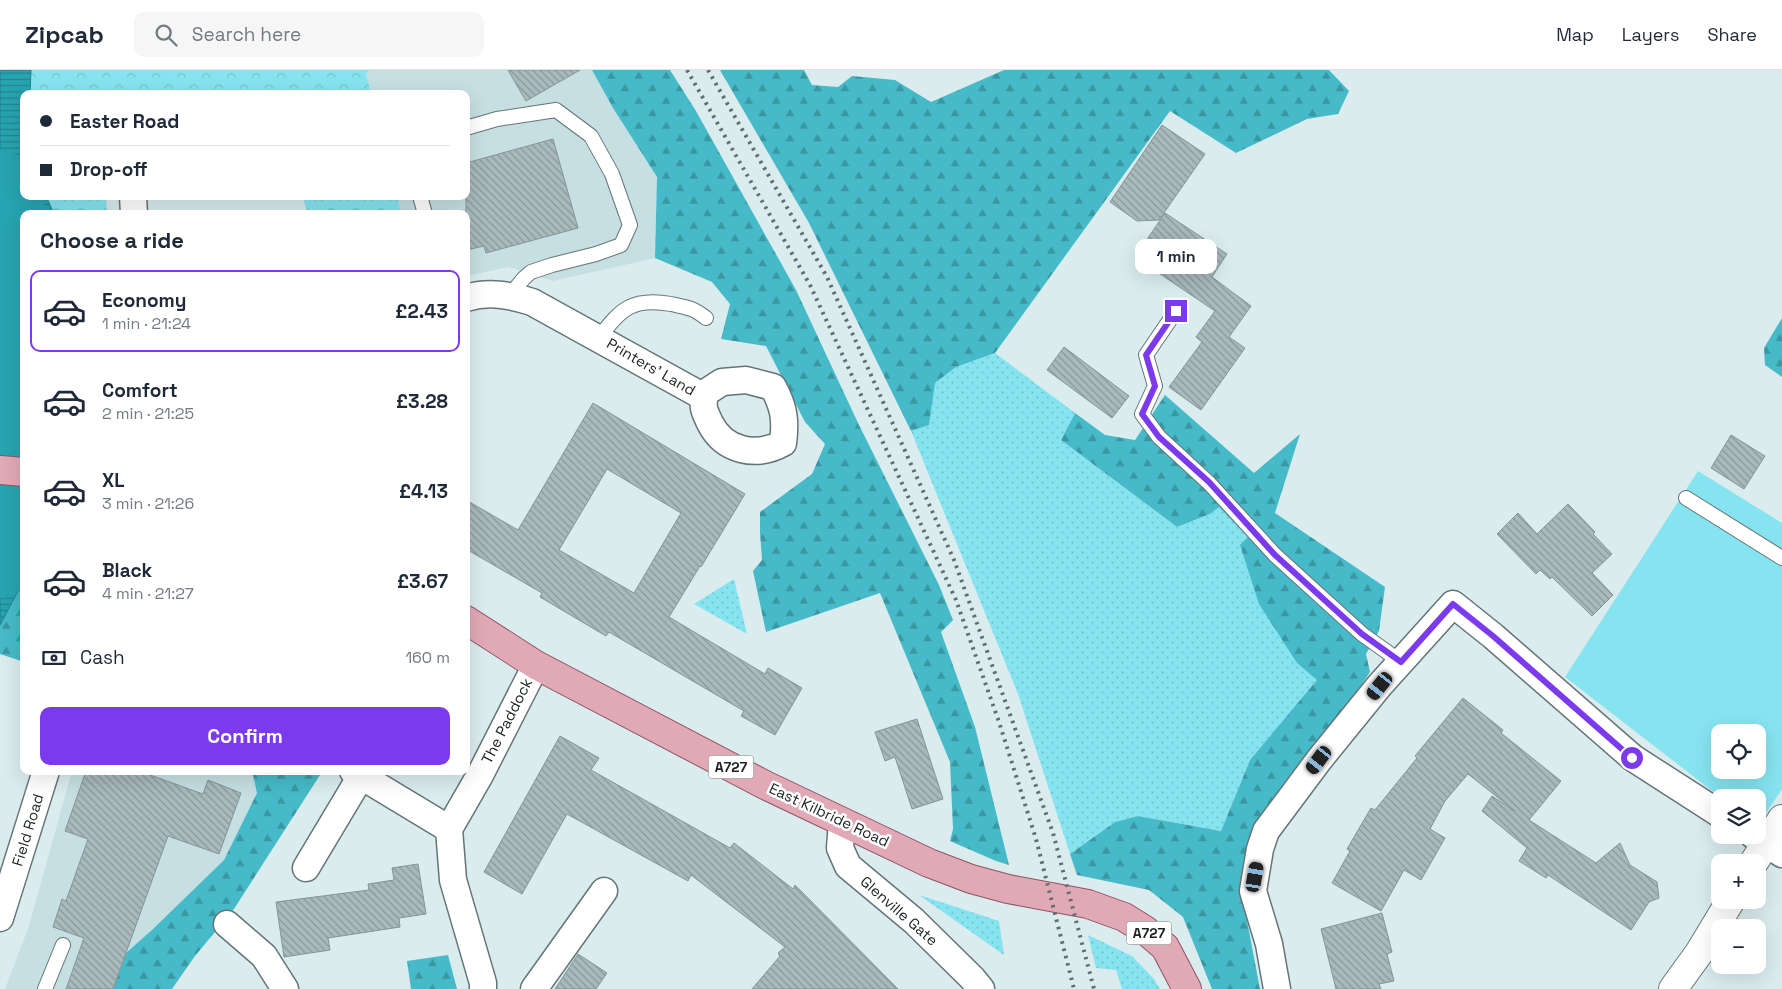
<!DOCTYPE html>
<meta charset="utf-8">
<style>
body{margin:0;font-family:"Space Grotesk",sans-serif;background:#f6f6f7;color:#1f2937;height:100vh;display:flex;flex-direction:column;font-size:19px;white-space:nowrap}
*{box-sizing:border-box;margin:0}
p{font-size:16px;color:#747a83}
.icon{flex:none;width:28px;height:28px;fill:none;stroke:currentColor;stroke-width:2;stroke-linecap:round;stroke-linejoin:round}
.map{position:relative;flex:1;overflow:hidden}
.panel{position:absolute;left:20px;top:140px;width:450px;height:565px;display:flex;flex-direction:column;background:#fff;border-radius:10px;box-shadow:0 5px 20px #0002}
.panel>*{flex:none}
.top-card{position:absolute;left:20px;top:20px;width:450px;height:110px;border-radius:10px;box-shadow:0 5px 20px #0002;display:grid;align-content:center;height:110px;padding:0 20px;background:#fff}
.fabs{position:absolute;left:1711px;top:654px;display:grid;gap:10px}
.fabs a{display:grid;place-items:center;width:55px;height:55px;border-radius:10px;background:#fff;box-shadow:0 5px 20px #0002;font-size:25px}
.end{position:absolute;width:22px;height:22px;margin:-11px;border:6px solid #7c3aed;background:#fff;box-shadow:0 0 0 2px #fff}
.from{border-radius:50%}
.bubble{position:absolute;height:35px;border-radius:10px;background:#fff;box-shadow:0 5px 20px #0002;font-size:16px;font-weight:700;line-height:35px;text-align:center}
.car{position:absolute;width:15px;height:30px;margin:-15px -8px;border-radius:6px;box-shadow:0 0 4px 1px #0007;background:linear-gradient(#222 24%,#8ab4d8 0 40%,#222 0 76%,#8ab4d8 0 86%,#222 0)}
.top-card b{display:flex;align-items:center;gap:18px;height:48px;font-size:19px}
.top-card b+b{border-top:1px solid #e0e1e3}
.top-card i{width:12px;height:12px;background:#1f2937}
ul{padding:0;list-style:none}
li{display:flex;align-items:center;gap:15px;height:82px;margin:0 10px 8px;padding:0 10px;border:2px solid transparent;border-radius:10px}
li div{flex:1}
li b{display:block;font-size:19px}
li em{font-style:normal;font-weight:700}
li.selected{border-color:#7c3aed}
li>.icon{width:45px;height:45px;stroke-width:1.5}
h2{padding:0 20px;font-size:22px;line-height:60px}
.pay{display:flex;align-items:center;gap:12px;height:55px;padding:0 20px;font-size:19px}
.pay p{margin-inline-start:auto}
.action{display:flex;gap:10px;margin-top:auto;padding:10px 20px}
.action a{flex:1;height:58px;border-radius:10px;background:#7c3aed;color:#fff;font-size:20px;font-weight:700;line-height:58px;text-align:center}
header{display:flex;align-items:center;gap:30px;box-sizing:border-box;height:70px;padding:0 25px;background:#fff;border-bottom:1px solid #e0e1e3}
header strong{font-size:24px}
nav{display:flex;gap:28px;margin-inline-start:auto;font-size:18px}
.search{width:350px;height:45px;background:#f6f6f7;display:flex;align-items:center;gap:12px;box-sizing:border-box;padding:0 18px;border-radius:10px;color:#747a83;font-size:19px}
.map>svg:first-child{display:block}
.built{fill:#c5dfe2}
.grass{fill:url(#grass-dots)}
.forest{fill:url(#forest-firs)}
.park{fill:url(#park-crowns)}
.pitch{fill:#86e4f0;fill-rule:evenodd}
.water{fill:url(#water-rules);stroke:#247d86}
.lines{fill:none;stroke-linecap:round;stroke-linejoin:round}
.river{stroke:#27a4b1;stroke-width:60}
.building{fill:url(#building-back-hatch);stroke:#859597;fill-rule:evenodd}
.lane-casing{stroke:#657577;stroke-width:16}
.street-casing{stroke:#657577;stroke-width:29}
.secondary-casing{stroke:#657577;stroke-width:30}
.primary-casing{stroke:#8f5362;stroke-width:30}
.lane{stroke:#fff;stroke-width:14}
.street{stroke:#fff;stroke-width:26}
.secondary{stroke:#fff;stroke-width:28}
.primary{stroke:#e1a8b5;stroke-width:28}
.rail{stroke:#626d6e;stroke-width:4;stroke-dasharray:2.5 5;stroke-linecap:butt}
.route{stroke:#7c3aed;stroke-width:6}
.labels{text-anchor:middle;stroke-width:5;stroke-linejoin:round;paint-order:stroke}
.shield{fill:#fff;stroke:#606465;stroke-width:1}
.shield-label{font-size:14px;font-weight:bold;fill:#1c2223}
.street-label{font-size:15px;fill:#1c2223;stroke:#fff}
</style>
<header>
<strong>Zipcab</strong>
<div class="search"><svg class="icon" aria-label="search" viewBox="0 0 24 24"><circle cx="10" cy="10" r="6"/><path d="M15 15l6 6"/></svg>Search here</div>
<nav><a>Map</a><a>Layers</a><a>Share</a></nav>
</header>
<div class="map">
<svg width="1782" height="919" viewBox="0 0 1782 919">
<defs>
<pattern id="grass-dots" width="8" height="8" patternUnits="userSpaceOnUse" patternTransform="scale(1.25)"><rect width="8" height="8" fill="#86e4f0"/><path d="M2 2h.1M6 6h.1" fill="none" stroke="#73c3ce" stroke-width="1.8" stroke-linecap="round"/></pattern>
<pattern id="forest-firs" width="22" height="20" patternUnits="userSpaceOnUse" patternTransform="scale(1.25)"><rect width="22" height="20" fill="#46bac8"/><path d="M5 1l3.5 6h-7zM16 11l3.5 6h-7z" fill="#3a97a2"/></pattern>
<pattern id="park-crowns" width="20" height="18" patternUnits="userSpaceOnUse" patternTransform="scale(1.25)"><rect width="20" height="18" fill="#86e4f0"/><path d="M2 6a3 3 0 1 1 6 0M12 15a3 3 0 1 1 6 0" fill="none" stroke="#73c3ce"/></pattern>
<pattern id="water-rules" width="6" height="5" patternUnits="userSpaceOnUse" patternTransform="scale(1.25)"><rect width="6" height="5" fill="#27a4b1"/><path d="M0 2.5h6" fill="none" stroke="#218590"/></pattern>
<pattern id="building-back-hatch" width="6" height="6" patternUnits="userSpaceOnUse" patternTransform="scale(1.25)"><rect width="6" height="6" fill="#a9babc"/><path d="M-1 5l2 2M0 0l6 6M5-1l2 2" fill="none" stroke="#899798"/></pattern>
</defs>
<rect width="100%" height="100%" fill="#daecee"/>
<g class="built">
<polygon points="370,0 592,0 613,38 657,107 655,188 553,211 509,197 466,206 466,144 401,144 397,126 466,126 466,24 371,24 366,2"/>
<polygon points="72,701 252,701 257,723 224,790 153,859 126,883 113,919 5,919 29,856"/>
</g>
<g class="grass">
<polygon points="995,283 1075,343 1061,370 1177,457 1210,444 1219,437 1249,467 1297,593 1318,610 1250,690 1221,761 1138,746 1115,752 1070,784 1018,624 911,361 929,355 934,313 956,297"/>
<polygon points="734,509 747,564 694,534"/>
<polygon points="919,825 999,851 1004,885"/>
<polygon points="1088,865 1132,886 1154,909 1160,919 1122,919 1116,900 1096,898"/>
</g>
<g class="forest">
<polygon points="592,0 670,0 696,41 796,220 858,353 939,515 953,550 941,562 975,657 1009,795 996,791 950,771 953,759 950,692 880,523 766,562 753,501 762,490 760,463 760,442 812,404 825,374 805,352 766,276 721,269 730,234 712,212 655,188 657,107 613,38"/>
<polygon points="720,0 804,0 812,15 838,17 852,6 895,10 931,32 1004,0 1329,0 1349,21 1338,44 1307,49 1236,83 1170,41 995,283 956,297 935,313 929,355 911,361 809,153"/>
<polygon points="1782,248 1782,307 1765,295 1764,278"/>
<polygon points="1165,325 1254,403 1300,364 1275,443 1385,517 1379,561 1366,584 1370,602 1344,641 1265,741 1248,771 1241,819 1260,919 1212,919 1183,847 1149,820 1077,805 1070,784 1115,752 1138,746 1221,761 1250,690 1317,610 1297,593 1259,534 1240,475 1248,467 1219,437 1210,444 1177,457 1061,370 1075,343 1105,365 1135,370"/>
<polygon points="24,510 24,592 0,584 0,555"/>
<polygon points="252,701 312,701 320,705 234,839 195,886 172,919 113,919 126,883 153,859 224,790 257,723"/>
<polygon points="448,885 457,919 411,919 407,891"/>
</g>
<g class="park">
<polygon points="31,0 370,0 366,3 371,24 30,24"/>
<polygon points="46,126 106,126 107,144 54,144"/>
<polygon points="302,126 397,126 401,144 308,144"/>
</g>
<path class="pitch" d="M1698,401L1782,453V719L1760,752H1758V728L1720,727L1565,607ZM1720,662H1758V700H1720Z"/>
<g class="water">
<polygon points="0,0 31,0 30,24 24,24 24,126 46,126 54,144 24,144 24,356 0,354"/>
<polygon points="0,439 24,441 24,510 0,555"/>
</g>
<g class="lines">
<polyline class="river" points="0,110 17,148 23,277 2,494 0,498"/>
</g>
<g class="building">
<polygon points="508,0 580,0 526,31"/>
<polygon points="1162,55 1205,84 1159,150 1137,151 1110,132"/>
<polygon points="553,69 578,158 486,183 484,176 466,180 466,93"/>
<polygon points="1165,143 1227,184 1212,207 1251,236 1229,267 1245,278 1201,340 1169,317 1202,272 1196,267 1215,241 1135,187"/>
<polygon points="1064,277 1129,326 1112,348 1047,300"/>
<path d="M593,333L745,424L701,497L700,496L669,547L765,604L768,598L802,618L775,665L741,646L744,641L609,562L606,566L540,527L542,523L466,479V430L518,460ZM607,399L681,443L634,523L559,480Z"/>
<polygon points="1731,365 1765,386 1744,419 1711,398"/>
<polygon points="1568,434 1595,462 1593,464 1612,484 1592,503 1613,525 1592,546 1552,507 1550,509 1540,500 1536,504 1497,464 1518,443 1537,464"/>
<polygon points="1463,628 1503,660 1501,663 1561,711 1529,750 1596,793 1620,773 1630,795 1657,812 1659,828 1649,832 1631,860 1548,805 1546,808 1519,791 1527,778 1482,741 1492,726 1515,741 1468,704 1445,731 1430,759 1445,768 1421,810 1404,800 1381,841 1332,813 1350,781 1347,779 1371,738 1375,740 1417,688 1415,686"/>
<polygon points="917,649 943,729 912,739 895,687 885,691 875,662"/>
<polygon points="560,666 599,688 591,700 730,778 734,773 793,819 795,815 898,919 752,919 780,886 778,883 785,877 691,805 688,811 567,744 522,824 484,802"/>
<polygon points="86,701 139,701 203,724 208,710 241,723 219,784 168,766 113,919 66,919 84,868 53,857 62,829 66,831 88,769 65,761"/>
<polygon points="418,794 426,844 399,848 400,857 328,868 330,880 284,887 276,832 369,820 368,814 394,810 392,798"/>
<polygon points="1382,843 1392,882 1387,884 1394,911 1379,914 1381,919 1336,919 1321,859"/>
<polygon points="578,884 607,903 596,919 555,919"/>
</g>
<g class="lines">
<g class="lane-casing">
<g id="lane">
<polyline points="466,58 497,49 556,40 591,66 612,104 630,155 621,175 596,184 552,195 531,202 524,208 510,225"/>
<polyline points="420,126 425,144"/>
<polyline points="1176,241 1146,285 1155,316 1142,344 1159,367 1209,413 1275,485 1362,564 1401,592"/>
<path d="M599,268C620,239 633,227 671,234C688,238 692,237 706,248"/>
<polyline points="1686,428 1782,488"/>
<polyline points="45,919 63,875"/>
</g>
</g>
<g class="street-casing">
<g id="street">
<polyline points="133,126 134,144"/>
<path d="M466,228C489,221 510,225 532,232L704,327"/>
<path d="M746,310L773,317C784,337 786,350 783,373C756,388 724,381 710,353C704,340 702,338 705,323L722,312Z"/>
<polyline points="353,701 449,759"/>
<polyline points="842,752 840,778 848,796 914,851 972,908 981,919"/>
<polyline points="1753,765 1782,784"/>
<polyline points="306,798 361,706"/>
<polyline points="0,848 46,701"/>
<polyline points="227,854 264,886 285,919"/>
<polyline points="483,919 483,913 453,810 449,759 480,705 536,595"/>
<polyline points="534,919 604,821"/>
<polyline points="1277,919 1269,874 1253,821 1260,779 1266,761 1319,690 1379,616 1453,534 1493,566 1633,688 1720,744"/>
</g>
</g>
<g class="secondary-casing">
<g id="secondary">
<polyline points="1754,792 1782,749"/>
<polyline points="1673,919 1699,883 1731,830"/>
</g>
</g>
<g class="primary-casing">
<g id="primary">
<polyline points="0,400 24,402"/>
<polyline points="466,550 536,595 765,715 929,793 971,809 1008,819 1088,834 1124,847 1145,860 1165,877 1187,919"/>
</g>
</g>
<use href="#lane" class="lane"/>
<use href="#street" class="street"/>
<use href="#secondary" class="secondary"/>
<use href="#primary" class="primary"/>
<g class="rail">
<polyline points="687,0 810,215 956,530 999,652 1036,769 1074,919"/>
<polyline points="708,0 827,207 954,490 1053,763 1094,919"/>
</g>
</g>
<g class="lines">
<polyline class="route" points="1176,241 1146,285 1155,316 1142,344 1159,367 1209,412 1275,485 1362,564 1401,592 1453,534 1493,566 1632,688"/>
</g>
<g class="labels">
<g class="shield">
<rect x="708.5" y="685.5" width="45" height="23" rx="4"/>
<rect x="1126.5" y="851.5" width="45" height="23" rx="4"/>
</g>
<g class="shield-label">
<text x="731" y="702">A727</text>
<text x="1149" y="868">A727</text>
</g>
<g class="street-label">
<text transform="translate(651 297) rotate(30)" y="5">Printers' Land</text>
<text transform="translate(507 651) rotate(-63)" y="5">The Paddock</text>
<text transform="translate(829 745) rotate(25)" y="5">East Kilbride Road</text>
<text transform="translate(28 760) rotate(-73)" y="5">Field Road</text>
<text transform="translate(899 841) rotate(41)" y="5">Glenville Gate</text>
</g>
</g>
</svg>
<div class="fabs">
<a><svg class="icon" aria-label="locate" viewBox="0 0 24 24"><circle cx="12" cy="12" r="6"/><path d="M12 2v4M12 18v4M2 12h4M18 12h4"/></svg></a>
<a><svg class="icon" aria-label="layers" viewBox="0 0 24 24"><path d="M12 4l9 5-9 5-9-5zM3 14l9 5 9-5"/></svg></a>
<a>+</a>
<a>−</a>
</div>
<i class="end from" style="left:1632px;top:688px"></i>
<i class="end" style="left:1176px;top:241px"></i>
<div class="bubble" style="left:1135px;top:169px;width:82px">1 min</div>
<i class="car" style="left:1380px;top:616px;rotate:219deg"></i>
<i class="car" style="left:1319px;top:690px;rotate:217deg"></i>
<i class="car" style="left:1255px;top:807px;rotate:10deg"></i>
<div class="top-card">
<b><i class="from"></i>Easter Road</b>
<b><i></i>Drop-off</b>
</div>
<section class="panel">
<h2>Choose a ride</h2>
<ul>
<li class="selected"><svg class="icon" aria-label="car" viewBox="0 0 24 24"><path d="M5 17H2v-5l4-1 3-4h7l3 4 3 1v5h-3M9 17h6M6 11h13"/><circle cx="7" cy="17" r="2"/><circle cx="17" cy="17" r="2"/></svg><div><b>Economy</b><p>1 min · 21:24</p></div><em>£2.43</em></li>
<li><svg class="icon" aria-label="car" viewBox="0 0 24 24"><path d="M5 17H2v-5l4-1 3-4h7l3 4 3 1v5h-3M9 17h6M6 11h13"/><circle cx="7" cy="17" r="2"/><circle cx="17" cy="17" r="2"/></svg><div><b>Comfort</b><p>2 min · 21:25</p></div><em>£3.28</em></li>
<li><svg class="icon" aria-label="car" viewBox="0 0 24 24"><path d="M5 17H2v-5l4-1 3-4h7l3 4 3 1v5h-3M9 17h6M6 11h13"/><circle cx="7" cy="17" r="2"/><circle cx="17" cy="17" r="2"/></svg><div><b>XL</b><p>3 min · 21:26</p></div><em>£4.13</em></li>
<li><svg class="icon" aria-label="car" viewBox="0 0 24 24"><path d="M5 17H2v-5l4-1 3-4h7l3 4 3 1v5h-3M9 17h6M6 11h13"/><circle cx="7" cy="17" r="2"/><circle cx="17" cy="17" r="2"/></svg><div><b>Black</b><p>4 min · 21:27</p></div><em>£3.67</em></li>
</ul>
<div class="pay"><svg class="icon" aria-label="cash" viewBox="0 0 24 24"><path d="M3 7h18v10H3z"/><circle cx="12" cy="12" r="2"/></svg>Cash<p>160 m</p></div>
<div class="action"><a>Confirm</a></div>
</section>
</div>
